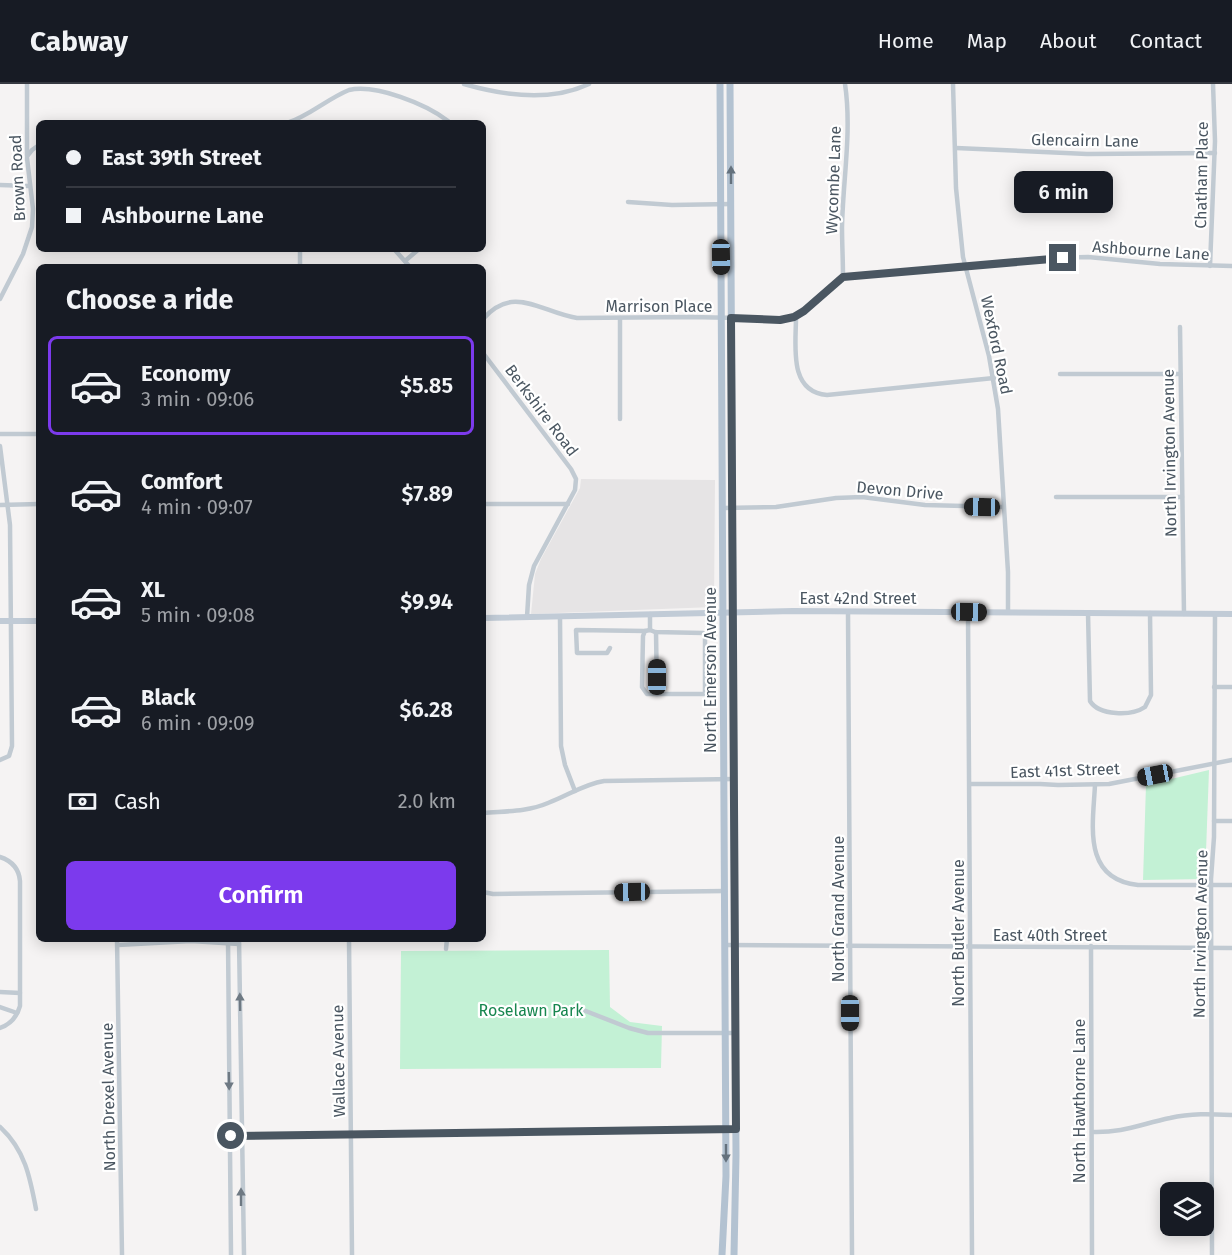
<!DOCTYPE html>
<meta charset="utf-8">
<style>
body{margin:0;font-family:"Fira Sans",sans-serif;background:#242831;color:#f1f3f6;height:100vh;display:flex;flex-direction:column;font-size:22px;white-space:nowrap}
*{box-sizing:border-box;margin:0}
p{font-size:20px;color:#9ea1a6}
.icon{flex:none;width:33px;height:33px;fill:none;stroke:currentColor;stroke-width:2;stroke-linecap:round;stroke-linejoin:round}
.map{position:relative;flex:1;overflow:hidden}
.panel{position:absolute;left:36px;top:180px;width:450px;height:678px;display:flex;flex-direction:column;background:#171b24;border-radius:9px;box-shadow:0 3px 15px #0003}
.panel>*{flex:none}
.guide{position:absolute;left:36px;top:36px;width:450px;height:132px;border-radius:9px;box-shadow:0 3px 15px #0003;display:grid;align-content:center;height:132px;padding:0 30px;background:#171b24}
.tools{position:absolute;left:1160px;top:1098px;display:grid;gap:12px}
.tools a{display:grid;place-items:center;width:54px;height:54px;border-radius:9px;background:#171b24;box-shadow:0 3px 15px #0003;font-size:30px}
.end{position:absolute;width:27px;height:27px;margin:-14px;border:8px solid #4a5661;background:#fff;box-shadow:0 0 0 3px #fff}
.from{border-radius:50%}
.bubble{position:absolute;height:42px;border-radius:9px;background:#171b24;box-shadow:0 3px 15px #0003;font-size:20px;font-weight:600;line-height:42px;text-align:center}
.car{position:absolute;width:18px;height:36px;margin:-18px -9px;border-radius:8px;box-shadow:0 0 4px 2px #0007;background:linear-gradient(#222 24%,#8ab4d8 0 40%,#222 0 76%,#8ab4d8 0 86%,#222 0)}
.guide b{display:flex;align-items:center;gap:21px;height:57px;font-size:22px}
.guide b+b{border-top:2px solid #363941}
.guide i{width:15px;height:15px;background:#f1f3f6}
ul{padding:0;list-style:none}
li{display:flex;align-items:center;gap:18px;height:99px;margin:0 12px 9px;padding:0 18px;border:3px solid transparent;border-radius:9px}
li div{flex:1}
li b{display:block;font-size:22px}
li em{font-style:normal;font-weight:600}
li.selected{border-color:#7c3aed}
li>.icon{width:54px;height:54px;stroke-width:1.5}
h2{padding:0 30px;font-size:27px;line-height:72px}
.pay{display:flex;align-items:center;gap:15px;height:66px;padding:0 30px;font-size:22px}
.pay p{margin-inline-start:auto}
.primary-button{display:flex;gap:12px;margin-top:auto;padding:12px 30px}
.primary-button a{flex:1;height:69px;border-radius:9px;background:#7c3aed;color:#fff;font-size:24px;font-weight:600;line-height:69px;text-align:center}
header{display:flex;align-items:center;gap:36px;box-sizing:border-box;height:84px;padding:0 30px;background:#171b24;border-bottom:2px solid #363941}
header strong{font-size:28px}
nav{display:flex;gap:33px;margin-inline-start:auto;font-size:21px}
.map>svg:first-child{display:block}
.education{fill:#e6e4e5}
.green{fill:#c3f1d5}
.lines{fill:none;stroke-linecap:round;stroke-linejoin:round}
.street{stroke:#c1cad2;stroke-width:4.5}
.secondary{stroke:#c1cbd6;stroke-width:6}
.primary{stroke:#b3c2d1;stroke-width:7}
.oneway{fill:#64717d}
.oneway2{fill:#6e7983}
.route{stroke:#4a5661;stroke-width:8}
.labels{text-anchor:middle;stroke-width:4.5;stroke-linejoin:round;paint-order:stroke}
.street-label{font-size:16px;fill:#4a5661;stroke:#fff}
.park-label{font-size:16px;fill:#17864f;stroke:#fff}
</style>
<header>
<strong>Cabway</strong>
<nav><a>Home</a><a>Map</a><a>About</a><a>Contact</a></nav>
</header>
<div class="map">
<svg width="1232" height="1171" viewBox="0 0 1232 1171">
<rect width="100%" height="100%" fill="#f5f3f3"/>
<polygon class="education" points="581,395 715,396 714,523 531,530 535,490 541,475 580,404"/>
<g class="green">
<polygon points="1209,686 1205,795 1143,796 1146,701"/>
<polygon points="609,866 610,923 630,938 662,942 661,984 400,985 401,867"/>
</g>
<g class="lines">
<g class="street">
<path d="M464,0C502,11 551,18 589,0"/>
<polyline points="953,0 956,104 963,173 989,272 998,325 1008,488 1008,528"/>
<polyline points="233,39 238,39"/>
<path d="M287,39C309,32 327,15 349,6C376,0 426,20 448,37"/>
<polyline points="956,64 1087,70 1215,69"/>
<polyline points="28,71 32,66 39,61"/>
<polyline points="0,101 29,102"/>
<polyline points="628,118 672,121 731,120"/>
<polyline points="394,165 410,183"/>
<polyline points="405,177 419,165"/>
<polyline points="1210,182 1215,57 1213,0"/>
<polyline points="300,183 300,165"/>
<path d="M843,193C843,176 842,159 842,143C843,95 852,47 845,0"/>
<polyline points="0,215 23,170 32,143 33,125 27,74 27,0"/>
<path d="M796,233C796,261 788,308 827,311L994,294"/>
<polyline points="620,234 620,335"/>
<path d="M483,235C514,200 540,228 577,234L690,233L787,235L801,230L843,193L1050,174L1088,173L1160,180L1232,182"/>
<polyline points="1180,243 1184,530"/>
<polyline points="483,269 571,385 576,395 575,406 534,482 529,501 527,533"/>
<polyline points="1060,290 1180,290"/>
<polyline points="0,350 39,350"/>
<polyline points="0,362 10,441 12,662 9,672 0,676"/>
<polyline points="1056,413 1182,413"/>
<polyline points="483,420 568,420"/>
<polyline points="0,421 39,420"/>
<polyline points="723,424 776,423 836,414 862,413 925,421 1003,423"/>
<polyline points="848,528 852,1171"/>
<polyline points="968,528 972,1171"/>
<path d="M1088,529L1090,617C1099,632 1132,632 1145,623L1151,611L1150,529"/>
<polyline points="650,530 650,546"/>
<polyline points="560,533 561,662 565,681 575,707"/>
<polygon points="650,546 655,548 703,549 705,553 705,610 647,610 642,603 643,552 645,547"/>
<polyline points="656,548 657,610"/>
<polyline points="610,564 607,569 577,569 576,546 645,547"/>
<polyline points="1214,603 1232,603"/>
<polyline points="970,700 1040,700 1058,701 1109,700 1232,676"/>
<path d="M1095,701C1093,741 1082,795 1138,801H1232"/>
<path d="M483,729C505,727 527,728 548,719C567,712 584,700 604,697L734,695"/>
<polyline points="1214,737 1232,737"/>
<path d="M0,773C12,777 19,785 20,797V922C17,933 11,940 0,944"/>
<polyline points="483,808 493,810 725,807"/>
<polyline points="117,855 122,1171"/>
<polyline points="228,855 231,1171"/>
<polyline points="239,855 244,1171"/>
<polyline points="349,855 352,1171"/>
<polyline points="118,861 191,857 239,860"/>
<polyline points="725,861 1232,864"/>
<polyline points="1091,862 1092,1171"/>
<polyline points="446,865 447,855"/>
<polyline points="0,908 20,909"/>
<polyline points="0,923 17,929"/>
<polyline points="553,926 578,924 629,944 648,949 736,949"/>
<path d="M0,1043C25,1066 30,1093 36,1125"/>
<path d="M1092,1048C1123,1049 1141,1040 1170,1034C1191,1029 1211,1030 1232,1031"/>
<polyline points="231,1052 736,1045"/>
<polyline points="1212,1171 1211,795 1214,753 1215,530"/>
</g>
<g class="secondary">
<polyline points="483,534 793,527 1232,530"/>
<polyline points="0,537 39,537"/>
</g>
<g class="primary">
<polyline points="720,0 726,1092 722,1171"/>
<polyline points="730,0 736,1071 734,1171"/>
</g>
</g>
<defs><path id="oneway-solid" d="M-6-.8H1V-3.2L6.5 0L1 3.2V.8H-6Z" transform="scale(1.5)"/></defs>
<g class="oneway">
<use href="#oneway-solid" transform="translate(731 91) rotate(-90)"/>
<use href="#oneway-solid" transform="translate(726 1069) rotate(90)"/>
</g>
<g class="oneway2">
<use href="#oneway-solid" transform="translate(240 918) rotate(-91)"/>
<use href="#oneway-solid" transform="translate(229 997) rotate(89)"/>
<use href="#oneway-solid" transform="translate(241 1113) rotate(-90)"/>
</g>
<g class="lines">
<polyline class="route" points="231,1052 736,1045 731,234 780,236 794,233 804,227 843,193 1063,174"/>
</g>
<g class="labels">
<g class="street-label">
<text transform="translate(1085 56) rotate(1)" y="6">Glencairn Lane</text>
<text transform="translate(1201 91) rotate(-89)" y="6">Chatham Place</text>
<text transform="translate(17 94) rotate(-93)" y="6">Brown Road</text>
<text transform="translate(833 96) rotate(-88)" y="6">Wycombe Lane</text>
<text transform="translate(1151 166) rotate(4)" y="6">Ashbourne Lane</text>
<text x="659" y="228">Marrison Place</text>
<text transform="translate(997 261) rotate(78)" y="6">Wexford Road</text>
<text transform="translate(542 326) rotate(53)" y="6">Berkshire Road</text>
<text transform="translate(1169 369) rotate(-91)" y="6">North Irvington Avenue</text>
<text transform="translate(900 406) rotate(5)" y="6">Devon Drive</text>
<text x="858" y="520">East 42nd Street</text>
<text transform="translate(710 586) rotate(-90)" y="6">North Emerson Avenue</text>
<text transform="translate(1065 686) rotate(-2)" y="6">East 41st Street</text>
<text transform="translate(838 825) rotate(-90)" y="6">North Grand Avenue</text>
<text transform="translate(958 849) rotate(-90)" y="6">North Butler Avenue</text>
<text transform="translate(1200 850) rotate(-89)" y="6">North Irvington Avenue</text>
<text x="1050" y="857">East 40th Street</text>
<text transform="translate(338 977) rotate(-91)" y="6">Wallace Avenue</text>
<text transform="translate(108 1013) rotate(-91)" y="6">North Drexel Avenue</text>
<text transform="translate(1079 1017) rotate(-90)" y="6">North Hawthorne Lane</text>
</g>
<g class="park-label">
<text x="531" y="932">Roselawn Park</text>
</g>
</g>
</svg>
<div class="tools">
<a><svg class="icon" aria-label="layers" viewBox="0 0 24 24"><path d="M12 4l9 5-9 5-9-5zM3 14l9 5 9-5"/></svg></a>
</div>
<i class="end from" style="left:231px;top:1052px"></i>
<i class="end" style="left:1063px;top:174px"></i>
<div class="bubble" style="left:1014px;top:87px;width:99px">6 min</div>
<i class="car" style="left:721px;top:173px;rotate:179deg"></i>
<i class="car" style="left:982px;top:423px;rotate:271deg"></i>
<i class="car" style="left:969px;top:528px;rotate:91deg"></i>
<i class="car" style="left:657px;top:593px;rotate:0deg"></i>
<i class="car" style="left:1155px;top:691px;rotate:259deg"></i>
<i class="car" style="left:632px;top:808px;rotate:269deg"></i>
<i class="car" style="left:850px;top:929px;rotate:180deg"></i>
<div class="guide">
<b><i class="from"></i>East 39th Street</b>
<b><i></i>Ashbourne Lane</b>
</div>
<section class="panel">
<h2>Choose a ride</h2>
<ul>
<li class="selected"><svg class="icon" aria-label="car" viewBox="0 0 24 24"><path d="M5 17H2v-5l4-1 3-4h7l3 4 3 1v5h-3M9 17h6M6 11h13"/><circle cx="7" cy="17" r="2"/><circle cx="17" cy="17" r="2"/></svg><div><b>Economy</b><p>3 min · 09:06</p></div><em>$5.85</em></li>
<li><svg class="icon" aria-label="car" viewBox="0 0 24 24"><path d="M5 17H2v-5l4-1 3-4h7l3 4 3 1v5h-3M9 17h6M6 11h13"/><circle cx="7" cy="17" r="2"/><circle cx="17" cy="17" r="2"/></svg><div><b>Comfort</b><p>4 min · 09:07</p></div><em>$7.89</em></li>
<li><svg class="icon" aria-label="car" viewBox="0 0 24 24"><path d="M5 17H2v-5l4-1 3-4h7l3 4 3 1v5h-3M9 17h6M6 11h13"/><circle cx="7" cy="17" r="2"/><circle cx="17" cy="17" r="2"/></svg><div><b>XL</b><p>5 min · 09:08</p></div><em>$9.94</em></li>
<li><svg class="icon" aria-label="car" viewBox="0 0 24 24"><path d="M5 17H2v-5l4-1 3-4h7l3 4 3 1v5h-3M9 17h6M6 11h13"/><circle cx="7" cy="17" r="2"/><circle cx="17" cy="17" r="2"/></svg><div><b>Black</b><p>6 min · 09:09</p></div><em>$6.28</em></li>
</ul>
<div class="pay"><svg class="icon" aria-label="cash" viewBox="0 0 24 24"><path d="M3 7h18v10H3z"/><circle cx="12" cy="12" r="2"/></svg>Cash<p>2.0 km</p></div>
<div class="primary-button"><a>Confirm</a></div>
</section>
</div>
